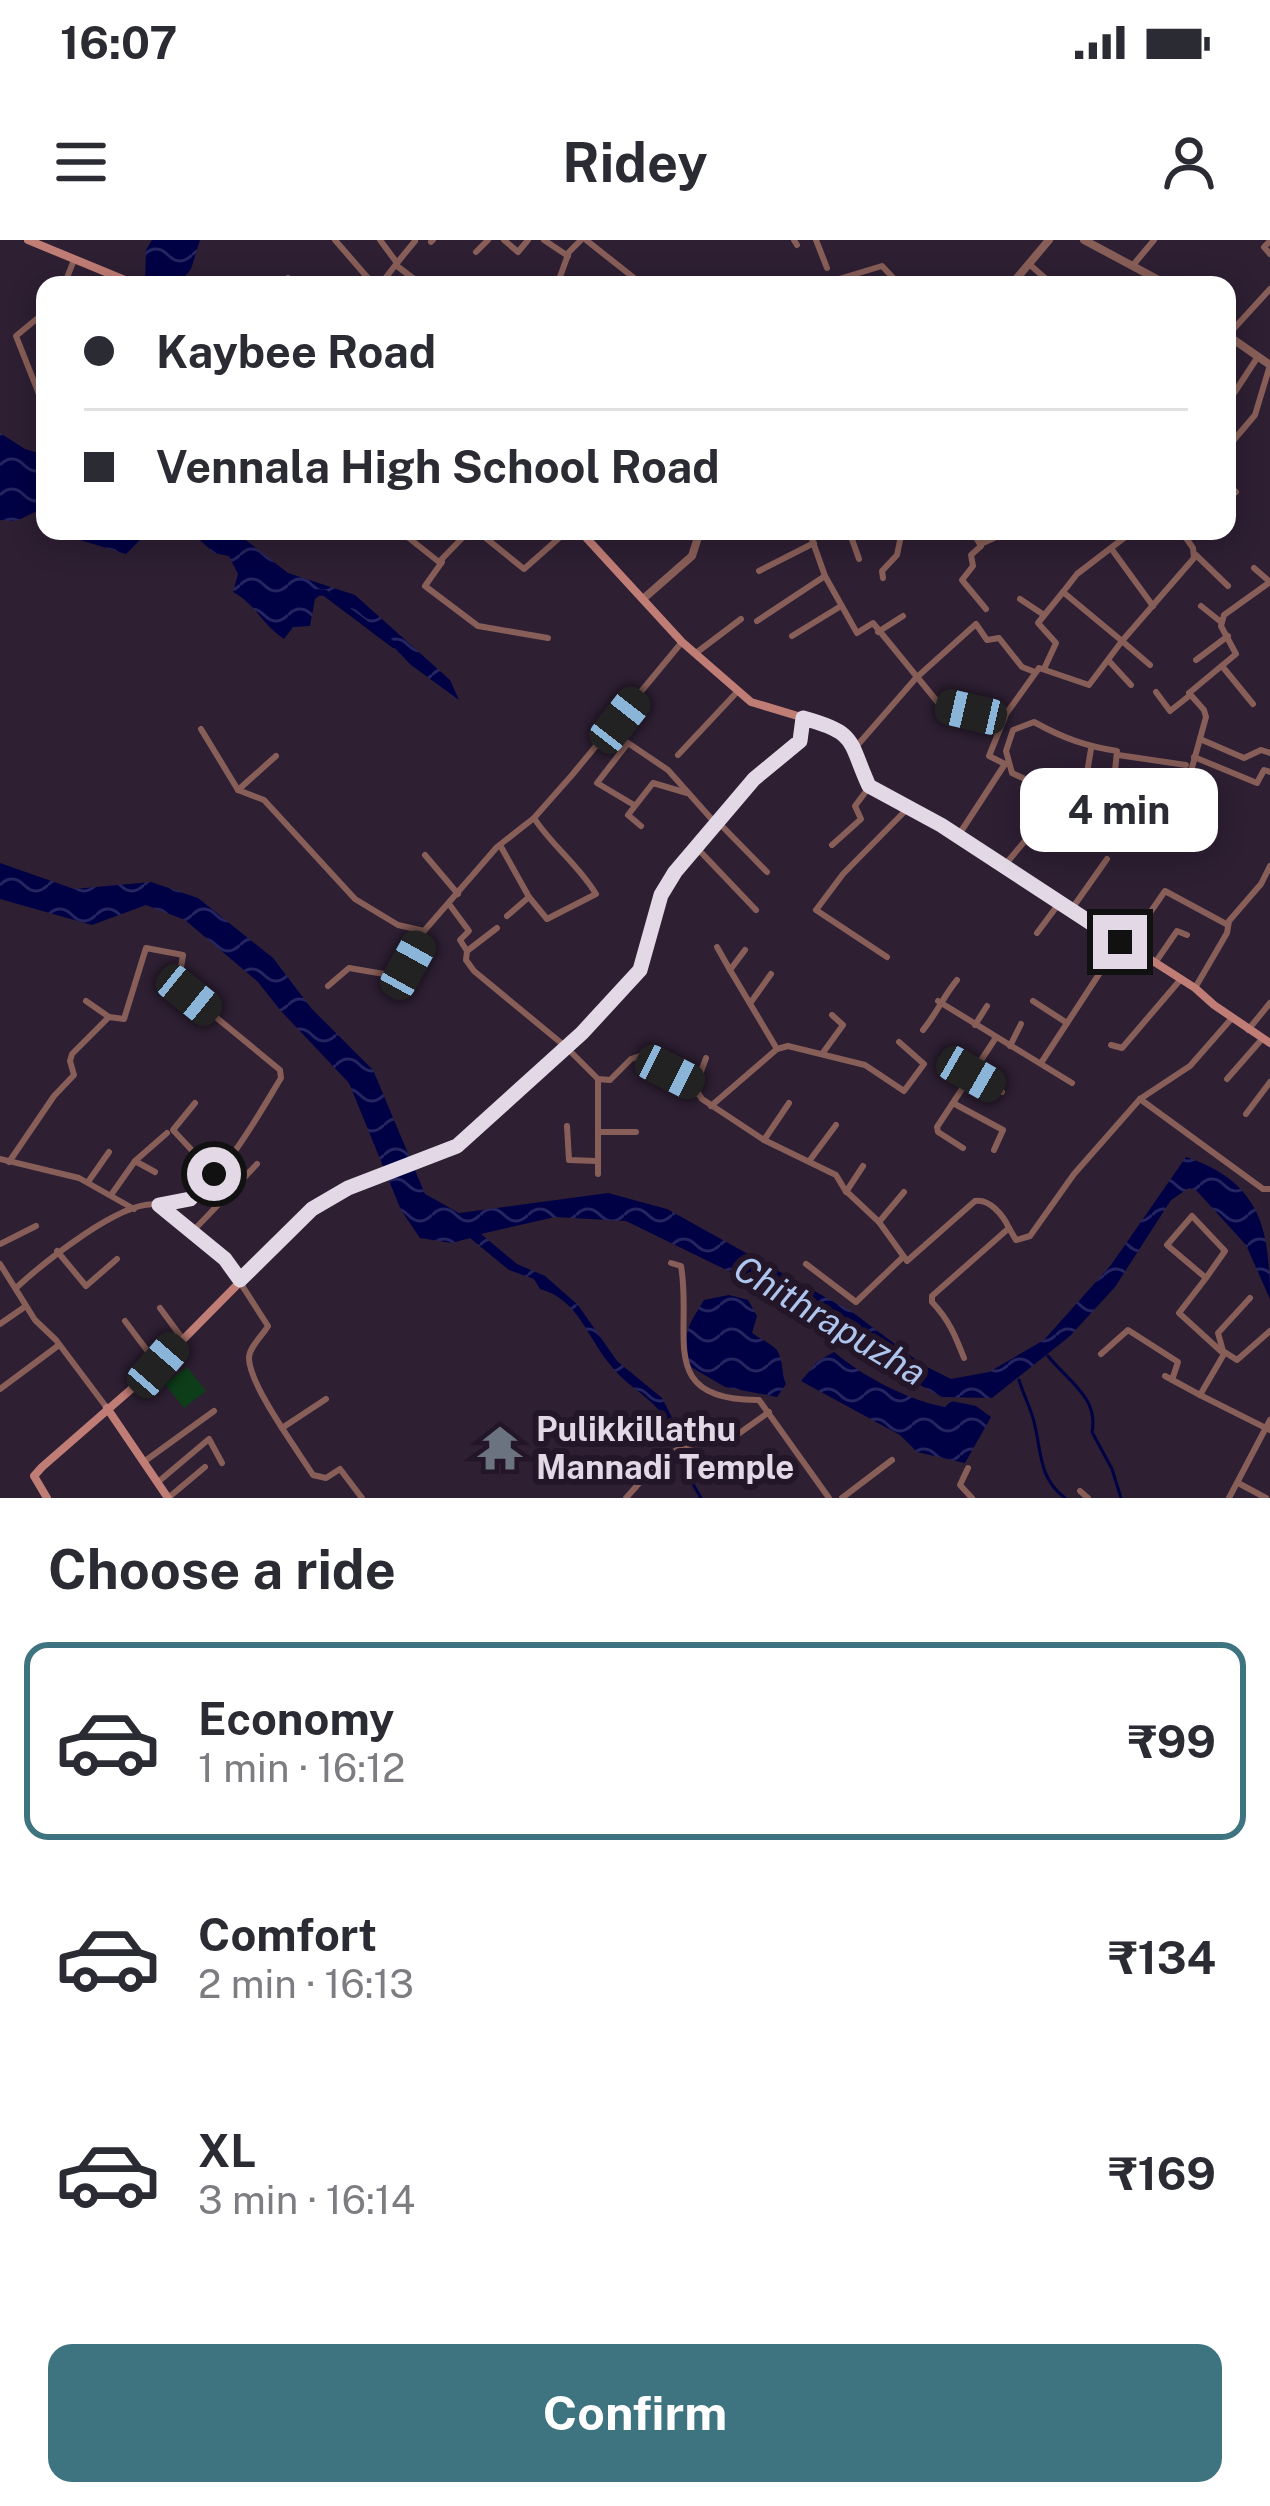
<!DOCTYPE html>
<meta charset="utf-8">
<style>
body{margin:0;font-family:"Public Sans",sans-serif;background:#f7f7f7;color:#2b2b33;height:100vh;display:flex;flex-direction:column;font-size:45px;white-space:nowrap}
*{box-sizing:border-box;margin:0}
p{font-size:39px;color:#7c7c81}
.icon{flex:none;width:66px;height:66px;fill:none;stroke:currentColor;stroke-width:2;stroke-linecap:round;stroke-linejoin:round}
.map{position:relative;height:1258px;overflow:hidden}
.drawer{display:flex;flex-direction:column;background:#fff;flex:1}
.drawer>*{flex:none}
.guide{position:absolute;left:36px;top:36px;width:1200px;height:264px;border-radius:24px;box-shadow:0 6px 30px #0003;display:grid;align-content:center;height:264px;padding:0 48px;background:#fff}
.end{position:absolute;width:54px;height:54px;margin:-27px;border:15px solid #e3d9e6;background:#111;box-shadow:0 0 0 6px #111}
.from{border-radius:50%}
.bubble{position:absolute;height:84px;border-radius:24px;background:#fff;box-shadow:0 6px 30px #0003;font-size:39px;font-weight:700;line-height:84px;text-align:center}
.car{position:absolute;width:36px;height:72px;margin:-36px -18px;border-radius:15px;box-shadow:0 0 9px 3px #0007;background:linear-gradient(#222 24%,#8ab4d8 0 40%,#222 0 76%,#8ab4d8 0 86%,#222 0)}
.guide b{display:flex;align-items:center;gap:42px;height:114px;font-size:45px}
.guide b+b{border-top:3px solid #e1e1e2}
.guide i{width:30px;height:30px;background:#2b2b33}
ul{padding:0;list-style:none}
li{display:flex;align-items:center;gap:36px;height:198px;margin:0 24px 18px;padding:0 24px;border:6px solid transparent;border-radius:24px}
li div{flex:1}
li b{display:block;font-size:45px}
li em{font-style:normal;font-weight:700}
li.on{border-color:#3e7380}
li>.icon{width:108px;height:108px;stroke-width:1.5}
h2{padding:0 48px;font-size:54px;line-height:144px}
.primary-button{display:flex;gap:24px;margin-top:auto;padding:24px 48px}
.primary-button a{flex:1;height:138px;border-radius:24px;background:#3e7380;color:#fff;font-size:48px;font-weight:700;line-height:138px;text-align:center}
.status{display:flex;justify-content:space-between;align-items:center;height:84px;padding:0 60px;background:#fff;direction:ltr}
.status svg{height:33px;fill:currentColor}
header{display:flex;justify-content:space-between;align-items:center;height:156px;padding:0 48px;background:#fff;font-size:54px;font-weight:700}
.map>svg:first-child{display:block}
.grass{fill:#0d3d19}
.water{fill:url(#water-waves)}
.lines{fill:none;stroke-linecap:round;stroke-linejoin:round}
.stream{stroke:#000045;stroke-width:3}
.canal{stroke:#000045;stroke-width:6}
.minor{stroke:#885e58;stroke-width:6}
.tertiary{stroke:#885e58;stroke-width:8}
.secondary{stroke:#c07d75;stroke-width:8}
.route{stroke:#e3d9e6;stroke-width:15}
.labels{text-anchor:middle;stroke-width:12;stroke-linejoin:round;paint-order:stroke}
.poi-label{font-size:33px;font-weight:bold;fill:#e3d9e6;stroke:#241629;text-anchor:start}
.water-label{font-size:36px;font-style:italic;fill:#aec5ed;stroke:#241629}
</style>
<div class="status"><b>16:07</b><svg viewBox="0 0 49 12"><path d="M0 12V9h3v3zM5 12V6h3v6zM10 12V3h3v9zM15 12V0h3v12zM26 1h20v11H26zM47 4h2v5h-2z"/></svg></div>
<header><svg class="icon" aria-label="menu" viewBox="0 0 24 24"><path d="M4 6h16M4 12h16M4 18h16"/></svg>Ridey<svg class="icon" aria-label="person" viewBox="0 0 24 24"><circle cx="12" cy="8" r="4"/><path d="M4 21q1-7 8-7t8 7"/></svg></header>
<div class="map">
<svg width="1270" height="1258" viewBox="0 0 1270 1258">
<defs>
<pattern id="water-waves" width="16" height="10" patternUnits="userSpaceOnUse" patternTransform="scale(3)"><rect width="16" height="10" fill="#000045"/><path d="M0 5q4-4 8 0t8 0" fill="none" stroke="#252560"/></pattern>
</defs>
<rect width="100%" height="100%" fill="#2e1f33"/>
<polygon class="grass" points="187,1127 206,1151 184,1168 165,1144"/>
<g class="water">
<polygon points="152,0 200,0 191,29 178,45 145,45 146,10"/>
<polygon points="0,193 25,209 45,215 45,276 35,272 16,281 0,280"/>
<polygon points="77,291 149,291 126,314 80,300"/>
<path d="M190,291H234L288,333L355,355L450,440L459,460L411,425L388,401L327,350L315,359L310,386L293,387L284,399C262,385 256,364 233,352L238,334L229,316L214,313Z"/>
<path d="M0,623L74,649L151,642L198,658L273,718L311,768L373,830L425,954L459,973L608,953L667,969L852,1072L923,1125L951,1139L989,1132L1044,1100L1111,1025L1186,917C1260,942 1270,988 1270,1059L1246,1005L1196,950L1189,948L1171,960L1115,1047L1070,1096L992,1158L942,1157L887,1127L839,1085L626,981L555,977L481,994L517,1024L545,1036L578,1065L617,1121L662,1158L684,1201L678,1208C666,1159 632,1155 608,1122C586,1094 577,1059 540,1049L534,1039L509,1030L470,998L452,1003L420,998L401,970L349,843L281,771L258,742L185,680L146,665L92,685L0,659Z"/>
<path d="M729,1055L748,1060L757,1076L752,1093C759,1098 770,1103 776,1109C784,1119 781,1135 786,1144L777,1157L725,1147L691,1127C681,1094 687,1088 704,1060Z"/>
<path d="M834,1112C864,1137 907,1160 945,1167L951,1161L976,1166L991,1177L965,1223L917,1212L900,1195L801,1141L818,1121Z"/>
</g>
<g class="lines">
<g class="stream">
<path d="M1048,1116C1068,1141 1099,1158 1092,1192L1112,1229L1121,1258"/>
<path d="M1019,1140C1023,1153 1029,1165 1033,1178C1042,1209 1037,1237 1065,1258"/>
<polyline points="682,1212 686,1232 701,1258"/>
</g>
<polyline class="canal" points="317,352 325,353 394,405"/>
<g class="minor">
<polyline points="335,0 374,45"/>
<polyline points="504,0 518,12 528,0"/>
<polyline points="544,0 568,16"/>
<polyline points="586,0 643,45"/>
<polyline points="794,0 797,5"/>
<polyline points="816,0 827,28"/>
<polyline points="1270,1 1264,7 1270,14"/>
<polyline points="431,2 433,0"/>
<polyline points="476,12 488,0"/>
<polyline points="397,23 415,1"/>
<polyline points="1029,24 1053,45"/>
<polyline points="1134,24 1154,0"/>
<polyline points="397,26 418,42"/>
<polyline points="64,45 74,20"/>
<polyline points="281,45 288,38"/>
<polyline points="380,45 397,23 380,0"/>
<polyline points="557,45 569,12 581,0"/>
<polyline points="819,45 882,26 900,45"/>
<polyline points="1228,95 1270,49"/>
<polyline points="39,154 16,96 45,72"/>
<polyline points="1227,164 1257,118"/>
<polyline points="1227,208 1255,175 1270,125"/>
<polyline points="1227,244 1236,252"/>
<polyline points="400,291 439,322 469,291"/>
<polyline points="477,291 524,329 567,291"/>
<polyline points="809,291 825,336 857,393 873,383 940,465 1006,474 1039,428 1089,445 1122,401 1063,352 1077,334 1133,291"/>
<polyline points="849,291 859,319"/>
<polyline points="972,291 981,306 971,315 973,326 962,340 986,369"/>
<polyline points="983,303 994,298 992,291"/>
<polyline points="1113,311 1153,366"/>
<polyline points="1196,315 1228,346"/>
<polyline points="442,322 425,346 478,386 548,398"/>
<polyline points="1254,328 1270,342"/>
<polyline points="759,331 814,303"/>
<polyline points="883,338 882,331 897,315 902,291"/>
<polyline points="1020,359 1044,375"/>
<polyline points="1201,366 1221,382"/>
<polyline points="757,381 825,336"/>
<polyline points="878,392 903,376"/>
<polyline points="792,396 841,366"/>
<polyline points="696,413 741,379"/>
<polyline points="1196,420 1228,396"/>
<polyline points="1109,421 1131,445"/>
<polyline points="1150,425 1122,401 1194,318 1193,308 1181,291"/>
<polyline points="1222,426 1253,464"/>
<polyline points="1044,429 1056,403 1038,383 1063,352"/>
<polyline points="1156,452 1170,471 1189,456"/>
<polyline points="201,489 238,550"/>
<polyline points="1200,499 1244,518 1261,510 1270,513"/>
<polyline points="855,508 916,438 976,384 987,400 999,398 1022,427 1035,432"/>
<polyline points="678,515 738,451"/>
<polyline points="1118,515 1186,525"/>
<polyline points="276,516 238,550 264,560 355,659 398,685 424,691 497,607 534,578 572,535 682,402"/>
<polyline points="1194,517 1257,543 1264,530 1270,532"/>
<path d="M1044,548L1012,533L1006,511L1013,490L1034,482C1063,498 1085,506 1117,511L1113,551L1117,560L1166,582L1173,579L1185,553L1206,477L1204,470L1189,453L1236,414L1221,386L1224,375L1270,342"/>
<polyline points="634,565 597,543 628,503 668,530 716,584"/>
<polyline points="718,582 767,632"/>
<polyline points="641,586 628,575 653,543 687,553"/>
<polyline points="958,596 1005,524 989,516 1006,474"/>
<path d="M500,605L529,657L547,679L596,654C578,624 552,606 534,578"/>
<polyline points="832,605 861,579 855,566 870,546"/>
<polyline points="697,608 756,670"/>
<polyline points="425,615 458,654"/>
<polyline points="1004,626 1029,596 1044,548 1073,556 1084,551 1091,509"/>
<polyline points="449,664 469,691 460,700 467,711"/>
<polyline points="1071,670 1107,619"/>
<polyline points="507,676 529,657"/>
<path d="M497,688L467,711L466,720L474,731L566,807L598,839L610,840L631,819L640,816L692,844L702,859L764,900L836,935L845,950L879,982L907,1021L975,961C989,958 1003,975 1009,988L932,1056V1062C949,1080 955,1095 964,1118"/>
<polyline points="1037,693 1060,662"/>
<polyline points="1127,706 1165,651 1228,685"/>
<polyline points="717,707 730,730"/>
<polyline points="745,710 730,730 777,809"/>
<polyline points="887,717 816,670 843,634 910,566"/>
<polyline points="1155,723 1177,691 1187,695"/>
<polyline points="328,746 349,728 390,735 401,732 424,691"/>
<polyline points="1195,748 1227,693 1229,681 1261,644 1270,626"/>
<polyline points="86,761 109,777"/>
<polyline points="938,761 1072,843"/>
<polyline points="1033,761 1067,783"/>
<polyline points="751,762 771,734"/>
<polyline points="975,785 987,766"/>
<path d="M923,790C937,773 943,757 957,740"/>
<polyline points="1248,790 1270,763"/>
<polyline points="1111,805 1122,808 1181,739"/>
<polyline points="1010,806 1021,784"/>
<polyline points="822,814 843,785 832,775"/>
<polyline points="1041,823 1120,702"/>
<polyline points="971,834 1002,852"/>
<polyline points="598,839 598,934"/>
<polyline points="1227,839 1262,799"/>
<polyline points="695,848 706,818"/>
<polyline points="1140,859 1263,949 1270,949"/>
<polyline points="195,863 173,890 214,934"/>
<polyline points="953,863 1003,890 994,910"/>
<polyline points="711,866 777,809 788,806 865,825 904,851 924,824 899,802"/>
<polyline points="1246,874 1270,842"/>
<polyline points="567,886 569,920 597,921"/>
<polyline points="598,892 636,892"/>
<polyline points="764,900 789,863"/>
<polyline points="963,908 938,892 937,887 995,799"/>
<polyline points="0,919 79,938 134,969"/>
<polyline points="810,920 836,885"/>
<polyline points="135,921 167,893"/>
<path d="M9,922L54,856L74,835L70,821L72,814L109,777L124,779L146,708L183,715L178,746L280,830L281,838C262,869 220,945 187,959C179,963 167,963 159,965"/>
<polyline points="88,942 109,912"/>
<polyline points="846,952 863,926"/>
<polyline points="111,955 135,921 155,932"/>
<polyline points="879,982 904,952"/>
<polyline points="1009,988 1016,1000 1030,996 1074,934 1140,859 1190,826 1232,778"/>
<polyline points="193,991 257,924"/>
<polyline points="0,1004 36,986"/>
<polyline points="57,1011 86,1046 117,1019"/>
<path d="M671,1023L681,1026C693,1094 655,1161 759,1160L829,1258"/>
<polyline points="0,1024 35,1080 56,1100 107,1168"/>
<polyline points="806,1024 856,1062 902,1018"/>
<polyline points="1206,1038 1225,1011 1192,976 1167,1005 1206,1038 1179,1073 1224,1114 1200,1155 1270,1190"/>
<path d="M16,1048C42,1024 124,957 159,965L225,1019L268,1086C263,1095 249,1107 249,1118C249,1145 298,1211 313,1235L326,1238L340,1229L362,1258"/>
<polyline points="1250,1058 1218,1093 1223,1111 1237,1120 1270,1091"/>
<polyline points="160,1068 182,1098"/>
<polyline points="125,1081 158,1125"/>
<polyline points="0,1084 26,1066"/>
<polyline points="1101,1114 1128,1090 1178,1122 1172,1140"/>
<polyline points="1165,1136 1200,1155"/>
<polyline points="0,1149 59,1105"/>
<polyline points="282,1188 326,1159"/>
<polyline points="145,1221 214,1171"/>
<polyline points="968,1228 960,1245 972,1258"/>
<polyline points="158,1242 209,1199 222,1223"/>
<polyline points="1240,1244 1266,1258"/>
<polyline points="1080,1251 1088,1258"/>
<polyline points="168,1258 205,1227"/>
<polyline points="626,1258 658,1222 673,1212 688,1205 734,1197 769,1172"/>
<polyline points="842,1258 892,1220"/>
<polyline points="1229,1258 1270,1180"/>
</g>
<g class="tertiary">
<polyline points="1084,0 1168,45"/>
<polyline points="1011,45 1049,0"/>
<polyline points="1227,95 1270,125"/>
<polyline points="643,359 692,316 700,291"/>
</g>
<g class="secondary">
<polyline points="28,0 137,45"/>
<polyline points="580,291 682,402 751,462 831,486 850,498 870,546 941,585 1195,748 1214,765 1270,803"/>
<polyline points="107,1168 168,1258"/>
<polyline points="47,1258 34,1236 42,1227 152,1131 312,969 348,948 457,906 582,793 640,730 661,655 675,632 755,539 800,501 803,478"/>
</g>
</g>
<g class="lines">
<path class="route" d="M214,934L190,959L159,965L225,1019L240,1040L312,969L348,948L457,906L582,793L640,730L661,655L675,632L754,539L800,501L803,478C858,493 848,500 869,546L941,585L1120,702"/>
</g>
<defs>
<g id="temple-bare" transform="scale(3.6)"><path d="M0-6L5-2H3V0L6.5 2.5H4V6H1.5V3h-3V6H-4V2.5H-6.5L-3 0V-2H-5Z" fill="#6b7280" stroke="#241629" stroke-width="2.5" paint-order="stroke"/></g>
</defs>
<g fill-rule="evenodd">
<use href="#temple-bare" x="500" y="1208"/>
</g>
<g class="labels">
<g class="poi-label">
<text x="536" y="1201">Pulikkillathu<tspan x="536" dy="38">Mannadi Temple</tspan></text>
</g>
<g class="water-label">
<text transform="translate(830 1080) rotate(31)" y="13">Chithrapuzha</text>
</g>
</g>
</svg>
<i class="end from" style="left:214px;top:934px"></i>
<i class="end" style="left:1120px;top:702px"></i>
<div class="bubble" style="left:1020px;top:528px;width:198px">4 min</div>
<i class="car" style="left:971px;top:472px;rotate:283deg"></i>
<i class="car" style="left:620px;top:480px;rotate:38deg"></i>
<i class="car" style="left:408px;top:725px;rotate:29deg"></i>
<i class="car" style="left:189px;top:755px;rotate:129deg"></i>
<i class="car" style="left:670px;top:832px;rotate:117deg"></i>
<i class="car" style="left:971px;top:834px;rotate:120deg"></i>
<i class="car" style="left:158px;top:1125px;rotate:41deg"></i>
<div class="guide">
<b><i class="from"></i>Kaybee Road</b>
<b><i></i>Vennala High School Road</b>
</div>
</div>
<section class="drawer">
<h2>Choose a ride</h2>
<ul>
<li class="on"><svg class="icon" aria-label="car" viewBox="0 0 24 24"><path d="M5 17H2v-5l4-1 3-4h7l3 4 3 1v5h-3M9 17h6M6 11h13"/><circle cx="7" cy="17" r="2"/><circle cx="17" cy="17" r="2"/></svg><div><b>Economy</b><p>1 min · 16:12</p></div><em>₹99</em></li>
<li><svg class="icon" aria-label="car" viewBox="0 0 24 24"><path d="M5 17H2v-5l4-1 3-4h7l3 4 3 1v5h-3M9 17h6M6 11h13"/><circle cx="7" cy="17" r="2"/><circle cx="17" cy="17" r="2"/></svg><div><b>Comfort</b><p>2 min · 16:13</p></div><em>₹134</em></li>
<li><svg class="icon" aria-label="car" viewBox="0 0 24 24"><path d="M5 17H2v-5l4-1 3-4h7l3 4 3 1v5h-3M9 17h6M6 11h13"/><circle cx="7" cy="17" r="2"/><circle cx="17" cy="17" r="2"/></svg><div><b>XL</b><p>3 min · 16:14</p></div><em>₹169</em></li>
</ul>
<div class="primary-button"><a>Confirm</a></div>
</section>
